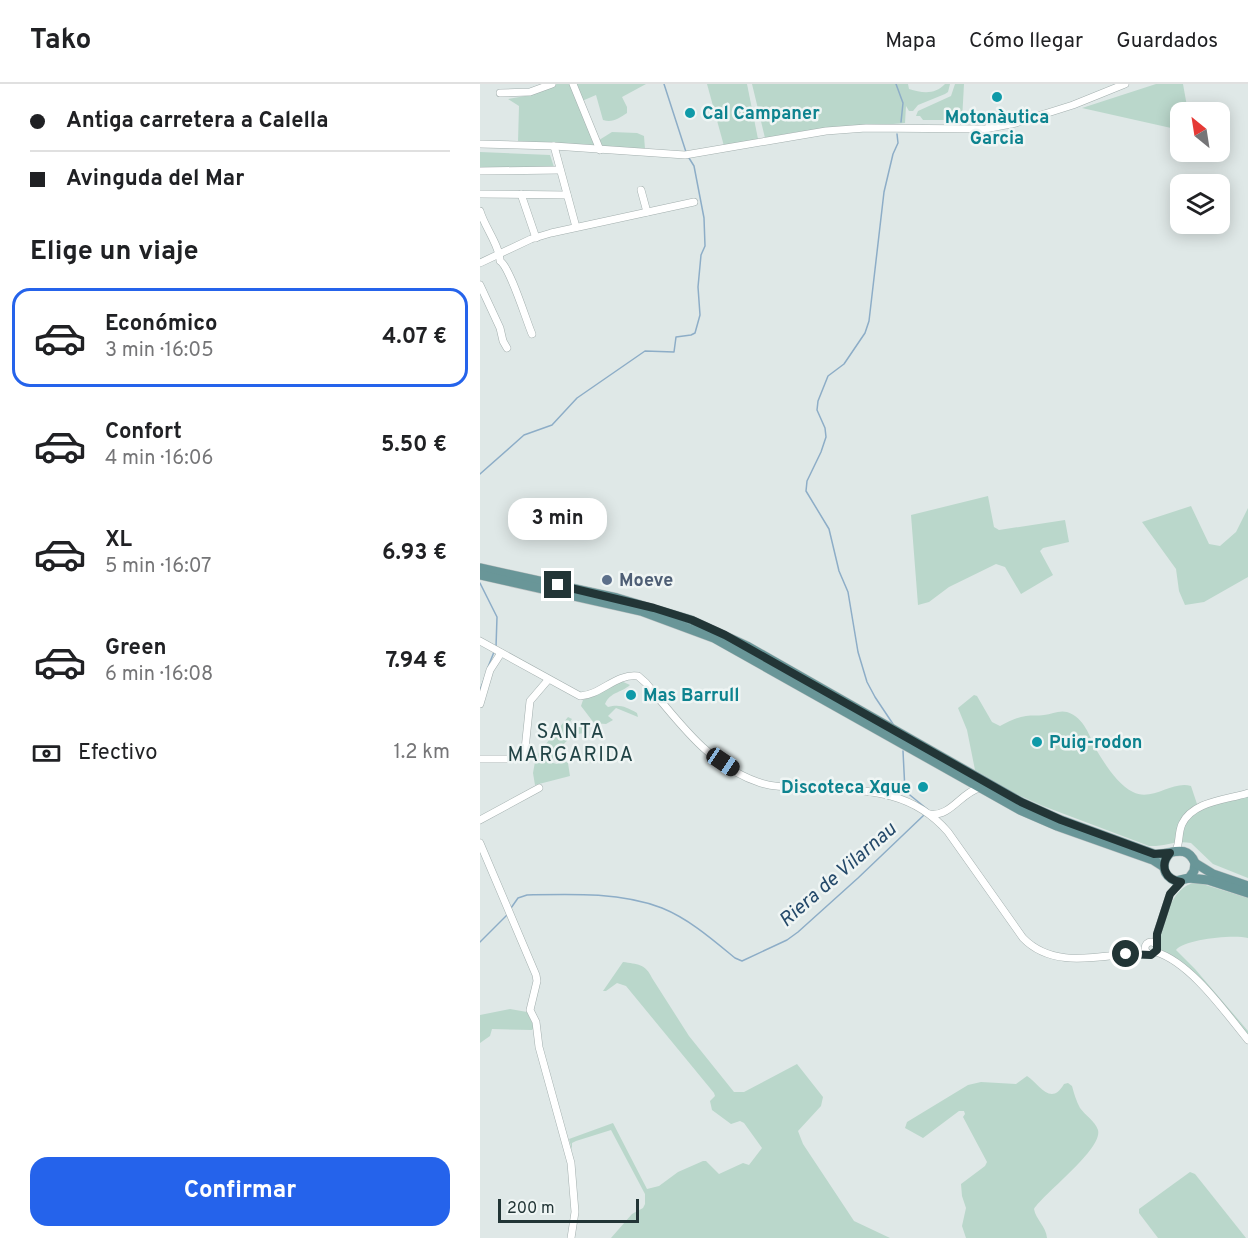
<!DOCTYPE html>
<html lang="es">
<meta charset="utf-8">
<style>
body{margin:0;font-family:Overpass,sans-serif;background:#f6f6f6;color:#202124;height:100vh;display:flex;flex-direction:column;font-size:22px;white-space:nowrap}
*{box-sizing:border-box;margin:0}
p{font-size:20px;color:#757577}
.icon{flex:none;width:33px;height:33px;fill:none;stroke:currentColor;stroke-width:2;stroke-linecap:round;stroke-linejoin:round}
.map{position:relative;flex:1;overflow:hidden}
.drawer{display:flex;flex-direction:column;background:#fff;width:480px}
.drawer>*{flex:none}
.guide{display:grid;align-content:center;height:132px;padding:0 30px;background:#fff}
.needle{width:39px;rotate:330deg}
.controls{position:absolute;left:690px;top:18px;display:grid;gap:12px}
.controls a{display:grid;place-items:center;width:60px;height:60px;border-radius:12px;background:#fff;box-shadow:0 3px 15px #0003;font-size:30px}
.scale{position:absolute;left:18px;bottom:15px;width:141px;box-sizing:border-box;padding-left:6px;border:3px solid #223536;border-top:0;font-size:16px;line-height:21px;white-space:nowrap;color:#223536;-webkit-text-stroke:4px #eff5f4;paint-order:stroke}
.end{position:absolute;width:27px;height:27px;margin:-14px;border:8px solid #223536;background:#fff;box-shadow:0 0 0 3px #fff}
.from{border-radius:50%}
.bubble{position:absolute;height:42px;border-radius:18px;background:#fff;box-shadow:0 3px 15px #0003;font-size:20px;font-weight:700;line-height:42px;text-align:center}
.car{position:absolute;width:18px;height:36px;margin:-18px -9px;border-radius:8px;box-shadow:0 0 4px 2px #0007;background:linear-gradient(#222 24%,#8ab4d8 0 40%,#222 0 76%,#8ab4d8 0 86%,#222 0)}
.guide b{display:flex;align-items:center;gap:21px;height:57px;font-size:22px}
.guide b+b{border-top:2px solid #e0e0e0}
.guide i{width:15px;height:15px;background:#202124}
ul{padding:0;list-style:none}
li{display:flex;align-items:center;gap:18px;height:99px;margin:0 12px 9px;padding:0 18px;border:3px solid transparent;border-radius:18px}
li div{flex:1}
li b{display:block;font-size:22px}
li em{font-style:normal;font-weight:700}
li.current{border-color:#2563eb}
li>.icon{width:54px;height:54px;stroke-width:1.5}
h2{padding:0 30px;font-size:27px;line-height:72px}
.pay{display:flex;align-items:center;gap:15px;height:66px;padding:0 30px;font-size:22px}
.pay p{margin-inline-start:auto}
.button{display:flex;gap:12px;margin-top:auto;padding:12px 30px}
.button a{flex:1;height:69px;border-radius:18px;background:#2563eb;color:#fff;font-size:24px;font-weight:700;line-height:69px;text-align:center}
header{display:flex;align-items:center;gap:36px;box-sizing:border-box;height:84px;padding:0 30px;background:#fff;border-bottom:2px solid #e0e0e0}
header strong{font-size:28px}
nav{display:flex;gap:33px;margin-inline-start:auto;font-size:21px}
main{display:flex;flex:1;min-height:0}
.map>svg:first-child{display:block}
.green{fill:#bad7cb}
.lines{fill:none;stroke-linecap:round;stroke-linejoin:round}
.stream{stroke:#8dadc7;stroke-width:1.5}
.minor-casing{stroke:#a3afae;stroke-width:8}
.major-casing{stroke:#bdc2c3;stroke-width:10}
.minor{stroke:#fff;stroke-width:7}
.major{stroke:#699698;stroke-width:9}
.route{stroke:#223536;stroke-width:8}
.culture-dot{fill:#0f9aa8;stroke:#eff5f4;stroke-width:2}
.service-dot{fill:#5c6f8a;stroke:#eff5f4;stroke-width:2}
.labels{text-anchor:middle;stroke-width:5;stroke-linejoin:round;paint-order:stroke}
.culture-label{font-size:18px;font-weight:bold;fill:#0d838f;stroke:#eff5f4;text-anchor:start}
.service-label{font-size:18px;font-weight:bold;fill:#4e5e75;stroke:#eff5f4;text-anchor:start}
.neighbourhood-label{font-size:20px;letter-spacing:1.5px;fill:#214345;stroke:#eff5f4}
.water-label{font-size:20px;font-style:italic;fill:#24496a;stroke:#eff5f4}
</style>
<header>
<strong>Tako</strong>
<nav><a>Mapa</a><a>Cómo llegar</a><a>Guardados</a></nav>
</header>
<main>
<section class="drawer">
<div class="guide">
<b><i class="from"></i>Antiga carretera a Calella</b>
<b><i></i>Avinguda del Mar</b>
</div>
<h2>Elige un viaje</h2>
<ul>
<li class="current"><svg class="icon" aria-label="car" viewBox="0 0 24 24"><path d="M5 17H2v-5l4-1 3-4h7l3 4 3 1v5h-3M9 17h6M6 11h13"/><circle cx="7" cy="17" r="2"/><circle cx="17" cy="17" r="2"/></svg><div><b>Económico</b><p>3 min · 16:05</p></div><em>4.07 €</em></li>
<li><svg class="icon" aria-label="car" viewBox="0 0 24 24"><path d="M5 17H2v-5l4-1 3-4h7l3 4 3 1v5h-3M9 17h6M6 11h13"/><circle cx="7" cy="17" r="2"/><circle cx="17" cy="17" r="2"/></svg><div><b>Confort</b><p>4 min · 16:06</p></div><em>5.50 €</em></li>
<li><svg class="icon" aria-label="car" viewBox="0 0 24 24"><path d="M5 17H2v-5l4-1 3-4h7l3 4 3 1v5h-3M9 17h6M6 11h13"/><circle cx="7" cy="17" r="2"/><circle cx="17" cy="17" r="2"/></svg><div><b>XL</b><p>5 min · 16:07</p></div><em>6.93 €</em></li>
<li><svg class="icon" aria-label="car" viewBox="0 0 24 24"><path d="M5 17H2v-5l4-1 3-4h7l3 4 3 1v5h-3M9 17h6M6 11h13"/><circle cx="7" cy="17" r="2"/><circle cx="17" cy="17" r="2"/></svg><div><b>Green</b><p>6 min · 16:08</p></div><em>7.94 €</em></li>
</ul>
<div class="pay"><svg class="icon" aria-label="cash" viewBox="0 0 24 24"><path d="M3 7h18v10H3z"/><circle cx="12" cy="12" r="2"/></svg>Efectivo<p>1.2 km</p></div>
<div class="button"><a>Confirmar</a></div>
</section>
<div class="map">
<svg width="768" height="1154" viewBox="0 0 768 1154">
<rect width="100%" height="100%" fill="#dfe8e7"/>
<g class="green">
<polygon points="77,0 93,0 116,61 38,58 39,22 28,15 45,12"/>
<path d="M96,0H166L142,13L147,23V29C139,34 133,39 123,36L116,11L102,17Z"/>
<polygon points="227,0 267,0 278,55 244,62"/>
<path d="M272,0H428L429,5C442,9 455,11 465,0H470L468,8L465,10L438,21L433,27H429L426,22L425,39L317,48L285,54Z"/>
<polygon points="475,0 484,0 482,36 443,36 440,32 436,32 438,27 471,12"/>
<polygon points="676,0 703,0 708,28 700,28 700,46 602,24"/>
<polygon points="132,48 157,49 164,52 165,65 120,66 116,58"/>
<polygon points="0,68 70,71 75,86 0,85"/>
<polygon points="508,412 514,443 519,446 585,436 589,458 563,464 560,467 573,491 541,510 525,483 516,480 469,503 449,518 438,521 431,431"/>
<polygon points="711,422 729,460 740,462 756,448 768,424 768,493 724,518 705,521 699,507 696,485 662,438"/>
<path d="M141,597L150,601C141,609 130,608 125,620L128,623C140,620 146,623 157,629L158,633L136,624L128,632L133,636L126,640L114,639L101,622L103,616L115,612Z"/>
<path d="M494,611L497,612L512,638L520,642C528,638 537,633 546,632C552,631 558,632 564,631C572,630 579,626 587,628C605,634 609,652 617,667C625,680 638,701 653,708C672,718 693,696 711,702L717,720L757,711L768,706V794L733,780L711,759C695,756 684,763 669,762L563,722L536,710L495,686L487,646L478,624Z"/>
<path d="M88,633L92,635L89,639L92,645L107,641L104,649C87,651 81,664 72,676L73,679L77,680L85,677L88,679L90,692L55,701L53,689L56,672Z"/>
<path d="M716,798L768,814V854C754,850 704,855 696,866L715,885L768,947V954L713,888L682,868L678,860C685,838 689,804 716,798Z"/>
<path d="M143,878C157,880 166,880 172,894L209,952L254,1008H264L317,980L343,1013L341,1022L318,1047L323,1060L374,1137L410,1154H131L152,1130L163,1124L165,1120V1110L131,1046L96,1057L92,1059V1066L89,1055L133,1039L167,1105L179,1102L198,1088L223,1077H226L239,1090L263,1079L269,1081L282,1064L264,1039L260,1037L251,1040L232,1026L230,1017L235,1012L234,1009L146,902L137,899L126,907H123Z"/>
<polygon points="30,925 47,928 54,943 52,946 12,945 10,952 0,959 0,931"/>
<path d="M547,992C559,1000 571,1023 584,1000L588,999L592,1002C594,1009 596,1017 600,1024C605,1031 615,1037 618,1046C623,1065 564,1109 554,1125C556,1136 566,1142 567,1154H486L482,1142L486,1124L482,1112L481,1100L505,1082L507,1078L483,1033L485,1030L484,1027H479L443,1054L425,1044L427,1038L488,1001L501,998L536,1000Z"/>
<polygon points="710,1088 715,1090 766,1154 678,1154 659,1129 659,1125"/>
</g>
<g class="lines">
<g class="stream">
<polyline points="184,0 206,68"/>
<polyline points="416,0 423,19 421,38"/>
<polyline points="0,390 44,351 72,341 97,314 165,267 194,268 196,253 211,251 215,249 220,231 218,203 221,171 225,162 224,134 214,82 209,74"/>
<polyline points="0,499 17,533 16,563"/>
<polyline points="8,583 14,568"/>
<polyline points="0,606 5,593"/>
<polyline points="413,640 395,613 387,598 378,568 368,508 359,487 349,445 326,407 327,397 341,368 346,353 345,344 337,326 338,317 348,292 364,280 385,249 389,237 404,108 413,70 418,59 417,50"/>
<polyline points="423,667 425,707 447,725"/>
<path d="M31,824L38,814L47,811C91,810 140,808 182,824C209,835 232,855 255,874L262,877L307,856L318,848L378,794L444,731"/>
<polyline points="0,858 27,831"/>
</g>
<g class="minor-casing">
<g id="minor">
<polyline points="93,0 120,66"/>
<polyline points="20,9 50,8 72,0"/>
<polyline points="0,60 74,62 205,71 346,47 386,44 505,45 536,39 593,21 645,0"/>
<polyline points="74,62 96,143"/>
<polyline points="0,87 80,86"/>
<polyline points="161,106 167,128"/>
<polyline points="0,110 87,111"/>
<polyline points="41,110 56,154"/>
<path d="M0,127C4,142 20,162 20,177C30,183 46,236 52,250"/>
<polyline points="0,179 51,155 71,149 214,118"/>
<polyline points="0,201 20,244 23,257 27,264"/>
<path d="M0,557L100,612C121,611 136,589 158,592L166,599C197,636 230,682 278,698C291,703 306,703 319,703C375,707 428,701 468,748L543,854C576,888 626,869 667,869"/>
<polyline points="0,620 10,586 21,569"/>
<polyline points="0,675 44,675 50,617 68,596"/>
<path d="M450,730C471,733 481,708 500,704"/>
<polyline points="0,736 59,704"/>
<polyline points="0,759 56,891 57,897 50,926 56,938 59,963 91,1079 95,1128 91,1154"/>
<path d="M696,767C700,758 698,749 702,740C713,717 746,716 768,709"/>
<circle cx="671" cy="864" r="6"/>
<polyline points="676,860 677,850 690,810 701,798"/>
<path d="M676,868C711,879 745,928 768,956"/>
</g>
</g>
<g class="major-casing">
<g id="major">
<path d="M0,484L137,514L211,536L267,562L541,718L581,736L674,770C690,772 706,758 715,779L714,787L709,794L696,797C683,792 680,780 690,769"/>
<polyline points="0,491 161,527 234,554 540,726 577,742 673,776 684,783"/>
<polyline points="715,779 733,790 768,802"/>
<polyline points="709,794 728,796 768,809"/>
</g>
</g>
<use href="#minor" class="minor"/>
<use href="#major" class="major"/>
</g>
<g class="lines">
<path class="route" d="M78,501L174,524L212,536L245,551L541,718L581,736L674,770L690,769C679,781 685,796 701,798L690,810L677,850V866L671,871L646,870"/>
</g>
<g class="culture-dot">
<circle cx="517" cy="13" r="6"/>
<circle cx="210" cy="29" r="6"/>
<circle cx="151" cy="611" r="6"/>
<circle cx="557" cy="658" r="6"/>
<circle cx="443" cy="703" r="6"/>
</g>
<circle class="service-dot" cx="127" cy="496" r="6"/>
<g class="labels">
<g class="culture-label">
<text x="222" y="35">Cal Campaner</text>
<text x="517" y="39" text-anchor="middle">Motonàutica<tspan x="517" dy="21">Garcia</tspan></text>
<text x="163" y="617">Mas Barrull</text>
<text x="569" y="664">Puig-rodon</text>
<text x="431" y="709" text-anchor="end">Discoteca Xque</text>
</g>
<g class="service-label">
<text x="139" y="502">Moeve</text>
</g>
<g class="neighbourhood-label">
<text x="91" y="654">SANTA<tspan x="91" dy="23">MARGARIDA</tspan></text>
</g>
<g class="water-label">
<text transform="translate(357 790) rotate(-41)" y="7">Riera de Vilarnau</text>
</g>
</g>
</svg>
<div class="controls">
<a><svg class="needle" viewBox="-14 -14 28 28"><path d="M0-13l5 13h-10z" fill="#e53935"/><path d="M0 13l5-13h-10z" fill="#757577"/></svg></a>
<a><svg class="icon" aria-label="layers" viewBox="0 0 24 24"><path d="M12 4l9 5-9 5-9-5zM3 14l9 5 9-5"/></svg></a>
</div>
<div class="scale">200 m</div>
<i class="end from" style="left:646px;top:870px"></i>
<i class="end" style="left:78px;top:501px"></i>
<div class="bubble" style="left:28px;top:414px;width:99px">3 min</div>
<i class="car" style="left:243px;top:678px;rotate:124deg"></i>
</div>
</main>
